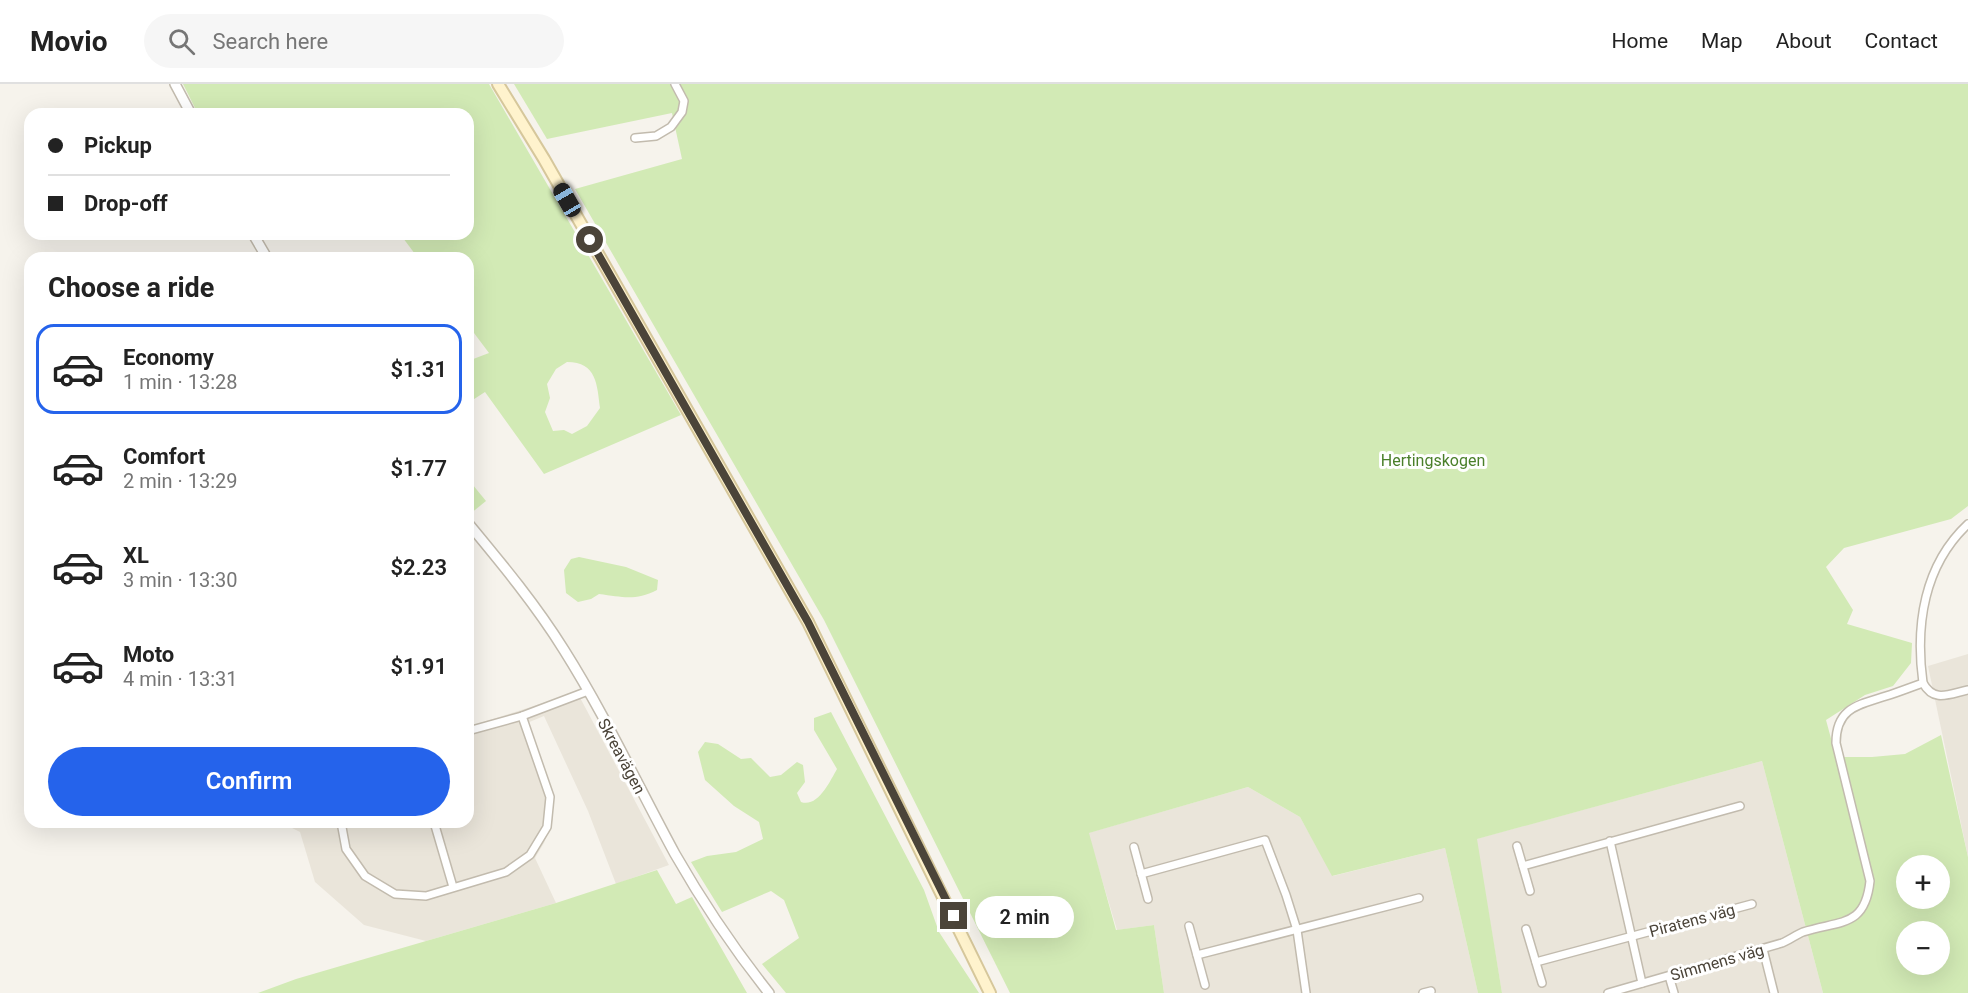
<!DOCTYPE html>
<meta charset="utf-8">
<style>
body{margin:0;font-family:Roboto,sans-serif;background:#f6f6f6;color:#222;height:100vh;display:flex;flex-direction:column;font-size:22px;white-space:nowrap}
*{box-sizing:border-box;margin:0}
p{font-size:20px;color:#767676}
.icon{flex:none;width:33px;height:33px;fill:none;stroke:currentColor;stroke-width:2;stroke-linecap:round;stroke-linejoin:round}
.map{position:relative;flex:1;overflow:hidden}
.side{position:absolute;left:24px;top:168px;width:450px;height:576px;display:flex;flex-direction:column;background:#fff;border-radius:18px;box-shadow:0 6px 24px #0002}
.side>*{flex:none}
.top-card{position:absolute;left:24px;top:24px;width:450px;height:132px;border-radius:18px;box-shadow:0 6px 24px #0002;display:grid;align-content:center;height:132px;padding:0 24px;background:#fff}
.fabs{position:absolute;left:1896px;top:771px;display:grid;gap:12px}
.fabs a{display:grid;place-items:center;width:54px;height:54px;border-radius:50%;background:#fff;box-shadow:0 6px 24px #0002;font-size:30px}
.end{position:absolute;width:27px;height:27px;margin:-14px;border:8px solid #4b4439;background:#fff;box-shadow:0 0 0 3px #fff}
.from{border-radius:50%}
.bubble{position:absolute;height:42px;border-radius:21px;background:#fff;box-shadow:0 6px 24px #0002;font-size:20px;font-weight:600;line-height:42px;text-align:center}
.car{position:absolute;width:18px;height:36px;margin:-18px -9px;border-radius:8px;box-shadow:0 0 4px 2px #0007;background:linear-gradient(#222 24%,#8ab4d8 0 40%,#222 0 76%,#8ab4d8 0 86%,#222 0)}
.top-card b{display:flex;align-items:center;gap:21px;height:57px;font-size:22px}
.top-card b+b{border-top:2px solid #e0e0e0}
.top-card i{width:15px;height:15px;background:#222}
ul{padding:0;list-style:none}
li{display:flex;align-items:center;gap:18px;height:90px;margin:0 12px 9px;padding:0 12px;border:3px solid transparent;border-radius:18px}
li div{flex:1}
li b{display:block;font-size:22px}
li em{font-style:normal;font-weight:600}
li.current{border-color:#2563eb}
li>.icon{width:54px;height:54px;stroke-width:1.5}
h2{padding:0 24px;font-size:27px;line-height:72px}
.button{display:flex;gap:12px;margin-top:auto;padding:12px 24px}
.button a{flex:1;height:69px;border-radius:36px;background:#2563eb;color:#fff;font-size:24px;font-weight:600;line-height:69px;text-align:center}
header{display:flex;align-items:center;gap:36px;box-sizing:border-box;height:84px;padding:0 30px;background:#fff;border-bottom:2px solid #e0e0e0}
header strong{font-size:28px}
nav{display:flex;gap:33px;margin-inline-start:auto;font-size:21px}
.search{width:420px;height:54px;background:#f6f6f6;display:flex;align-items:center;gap:15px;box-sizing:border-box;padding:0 21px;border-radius:33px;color:#767676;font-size:22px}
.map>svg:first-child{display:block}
.residential{fill:#eae5da}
.green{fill:#d2eab5;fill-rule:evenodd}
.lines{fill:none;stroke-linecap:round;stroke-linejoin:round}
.minor-casing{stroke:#c2bbae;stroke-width:10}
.tertiary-casing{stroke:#c2bbae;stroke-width:12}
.secondary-casing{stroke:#d6c79b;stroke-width:14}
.minor{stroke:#fff;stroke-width:7}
.tertiary{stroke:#fff;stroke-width:9}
.secondary{stroke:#fff3cd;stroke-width:10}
.route{stroke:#4b4439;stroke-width:8}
.labels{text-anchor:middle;stroke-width:6;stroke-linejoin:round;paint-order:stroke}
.park-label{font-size:16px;fill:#4a7f2a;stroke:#fff}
.street-label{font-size:16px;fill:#4b4439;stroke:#fff}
</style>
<header>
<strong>Movio</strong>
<div class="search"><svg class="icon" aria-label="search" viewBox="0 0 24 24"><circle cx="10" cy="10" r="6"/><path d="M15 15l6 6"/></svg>Search here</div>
<nav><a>Home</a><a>Map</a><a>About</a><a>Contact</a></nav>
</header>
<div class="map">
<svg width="1968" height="909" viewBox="0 0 1968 909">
<rect width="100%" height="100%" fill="#f6f3ec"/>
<g class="residential">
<polygon points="1968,570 1968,773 1928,582"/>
<polygon points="577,608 669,781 616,800 588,727 544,632 527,639 550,700 553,722 553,735 544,759 535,774 556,819 426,857 364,841 315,798 300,748 280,738 468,738 468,643"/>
<polygon points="1762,677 1823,909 1502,909 1476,755"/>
<polygon points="1248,703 1300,733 1333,792 1445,764 1478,909 1164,909 1154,841 1117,846 1088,749"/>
</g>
<g class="green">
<path d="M183,0H489L681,331L544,390L485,308L468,319V277L489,269L468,241V174H418L400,150H468V30H198ZM567,278C597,278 597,301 600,324L587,342L572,350L564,346L553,347L545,328L550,314L547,300L556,285Z"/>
<path d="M514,0H1968V422L1951,435L1844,464L1826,483L1853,526L1847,540L1912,559L1911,579L1893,602L1865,611L1826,636L1836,673H1872L1905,670L1941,651L1968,773V909H1823L1762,677L1477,755L1502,909H1478L1445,764L1332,792L1300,733L1248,703L1089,749L1116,846L1154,841L1164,909H1010L824,536L575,105L682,75L672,29L547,55ZM1906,782H1940V814H1906ZM1906,848H1940V880H1906Z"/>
<polygon points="468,395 486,417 470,430 468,427"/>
<path d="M579,473L626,483L658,496L657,506C635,517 623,513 599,510L591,515L578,518L566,509L564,486L571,475Z"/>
<path d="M831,628L924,806L939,848L979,909H786L762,880L799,854L784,816L771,807L722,828L691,778L707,772L736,768L763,755L759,738L734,722L705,696L698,668L705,658L718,660L741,675L751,674L770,693L781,691L797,678L803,681L805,698L797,709L801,718C818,724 830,697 837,685L814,646V634Z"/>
<polygon points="657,786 676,820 692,813 747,909 258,909 296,895 556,819"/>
</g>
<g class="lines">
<g class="minor-casing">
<g id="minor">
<polyline points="635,54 656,52 671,43 682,28 684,17 675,0"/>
<path d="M1923,599C1934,619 1949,610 1968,606"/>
<polyline points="468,647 522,632 588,607"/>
<polyline points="341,738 346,765 365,792 395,810 426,812 506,788 530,771 547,743 550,713 522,632"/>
<polyline points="434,738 453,803"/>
<polyline points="1610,757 1642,899"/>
<polyline points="1517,762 1530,807"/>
<polyline points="1134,763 1148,815"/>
<polyline points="1523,782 1740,722"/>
<polyline points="1141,790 1265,756 1286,811 1297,846 1306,909"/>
<polyline points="1189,842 1205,901"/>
<polyline points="1526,845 1542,899"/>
<polyline points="1763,865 1774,909"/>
<polyline points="1197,871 1419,814"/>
<polyline points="1536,878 1752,820"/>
<polyline points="1669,892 1674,909"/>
<polyline points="1423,909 1431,907"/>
<path d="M1608,909L1782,859C1789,856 1796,851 1803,848C1840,836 1865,844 1870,797L1836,659C1836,624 1858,621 1886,612C1899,608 1911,603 1923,599C1915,541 1924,481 1968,440"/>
</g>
</g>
<g class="tertiary-casing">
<g id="tertiary">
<polyline points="175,0 191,30"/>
<polyline points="253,150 267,174"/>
<path d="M468,439C502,480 536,521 564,566C605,631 638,702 675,770C703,819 734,865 769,909"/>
</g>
</g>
<g class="secondary-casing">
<polyline id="secondary" points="498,0 544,75 808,538 990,909"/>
</g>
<use href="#minor" class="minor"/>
<use href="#tertiary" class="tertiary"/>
<use href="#secondary" class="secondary"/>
</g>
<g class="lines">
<polyline class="route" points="590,156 808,538 954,832"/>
</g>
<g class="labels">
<g class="park-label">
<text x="1433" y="382">Hertingskogen</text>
</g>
<g class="street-label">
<text transform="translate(622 672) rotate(62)" y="6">Skreavägen</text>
<text transform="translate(1692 836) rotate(-15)" y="6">Piratens väg</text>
<text transform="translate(1717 878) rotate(-16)" y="6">Simmens väg</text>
</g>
</g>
</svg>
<div class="fabs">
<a>+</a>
<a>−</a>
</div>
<i class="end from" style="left:590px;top:156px"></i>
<i class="end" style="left:954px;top:832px"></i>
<div class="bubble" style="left:975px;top:812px;width:99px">2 min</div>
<i class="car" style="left:567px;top:116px;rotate:330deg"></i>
<div class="top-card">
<b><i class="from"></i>Pickup</b>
<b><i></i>Drop-off</b>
</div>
<section class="side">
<h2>Choose a ride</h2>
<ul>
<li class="current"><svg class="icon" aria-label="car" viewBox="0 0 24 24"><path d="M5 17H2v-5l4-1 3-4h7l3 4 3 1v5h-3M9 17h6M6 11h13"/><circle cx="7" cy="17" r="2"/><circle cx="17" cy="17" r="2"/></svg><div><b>Economy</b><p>1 min · 13:28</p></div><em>$1.31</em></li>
<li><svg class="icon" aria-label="car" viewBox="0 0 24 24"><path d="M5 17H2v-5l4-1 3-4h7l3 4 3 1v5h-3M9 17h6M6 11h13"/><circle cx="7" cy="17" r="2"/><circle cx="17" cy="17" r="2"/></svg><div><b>Comfort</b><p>2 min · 13:29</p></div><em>$1.77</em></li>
<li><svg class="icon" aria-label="car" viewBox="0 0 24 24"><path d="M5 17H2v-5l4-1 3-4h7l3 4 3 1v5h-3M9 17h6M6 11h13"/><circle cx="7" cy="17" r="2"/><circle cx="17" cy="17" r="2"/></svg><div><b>XL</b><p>3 min · 13:30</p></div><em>$2.23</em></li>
<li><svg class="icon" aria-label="car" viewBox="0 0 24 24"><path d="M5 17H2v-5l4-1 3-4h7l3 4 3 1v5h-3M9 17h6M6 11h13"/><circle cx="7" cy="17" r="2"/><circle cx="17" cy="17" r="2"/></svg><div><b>Moto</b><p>4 min · 13:31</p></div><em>$1.91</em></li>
</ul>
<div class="button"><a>Confirm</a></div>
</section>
</div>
